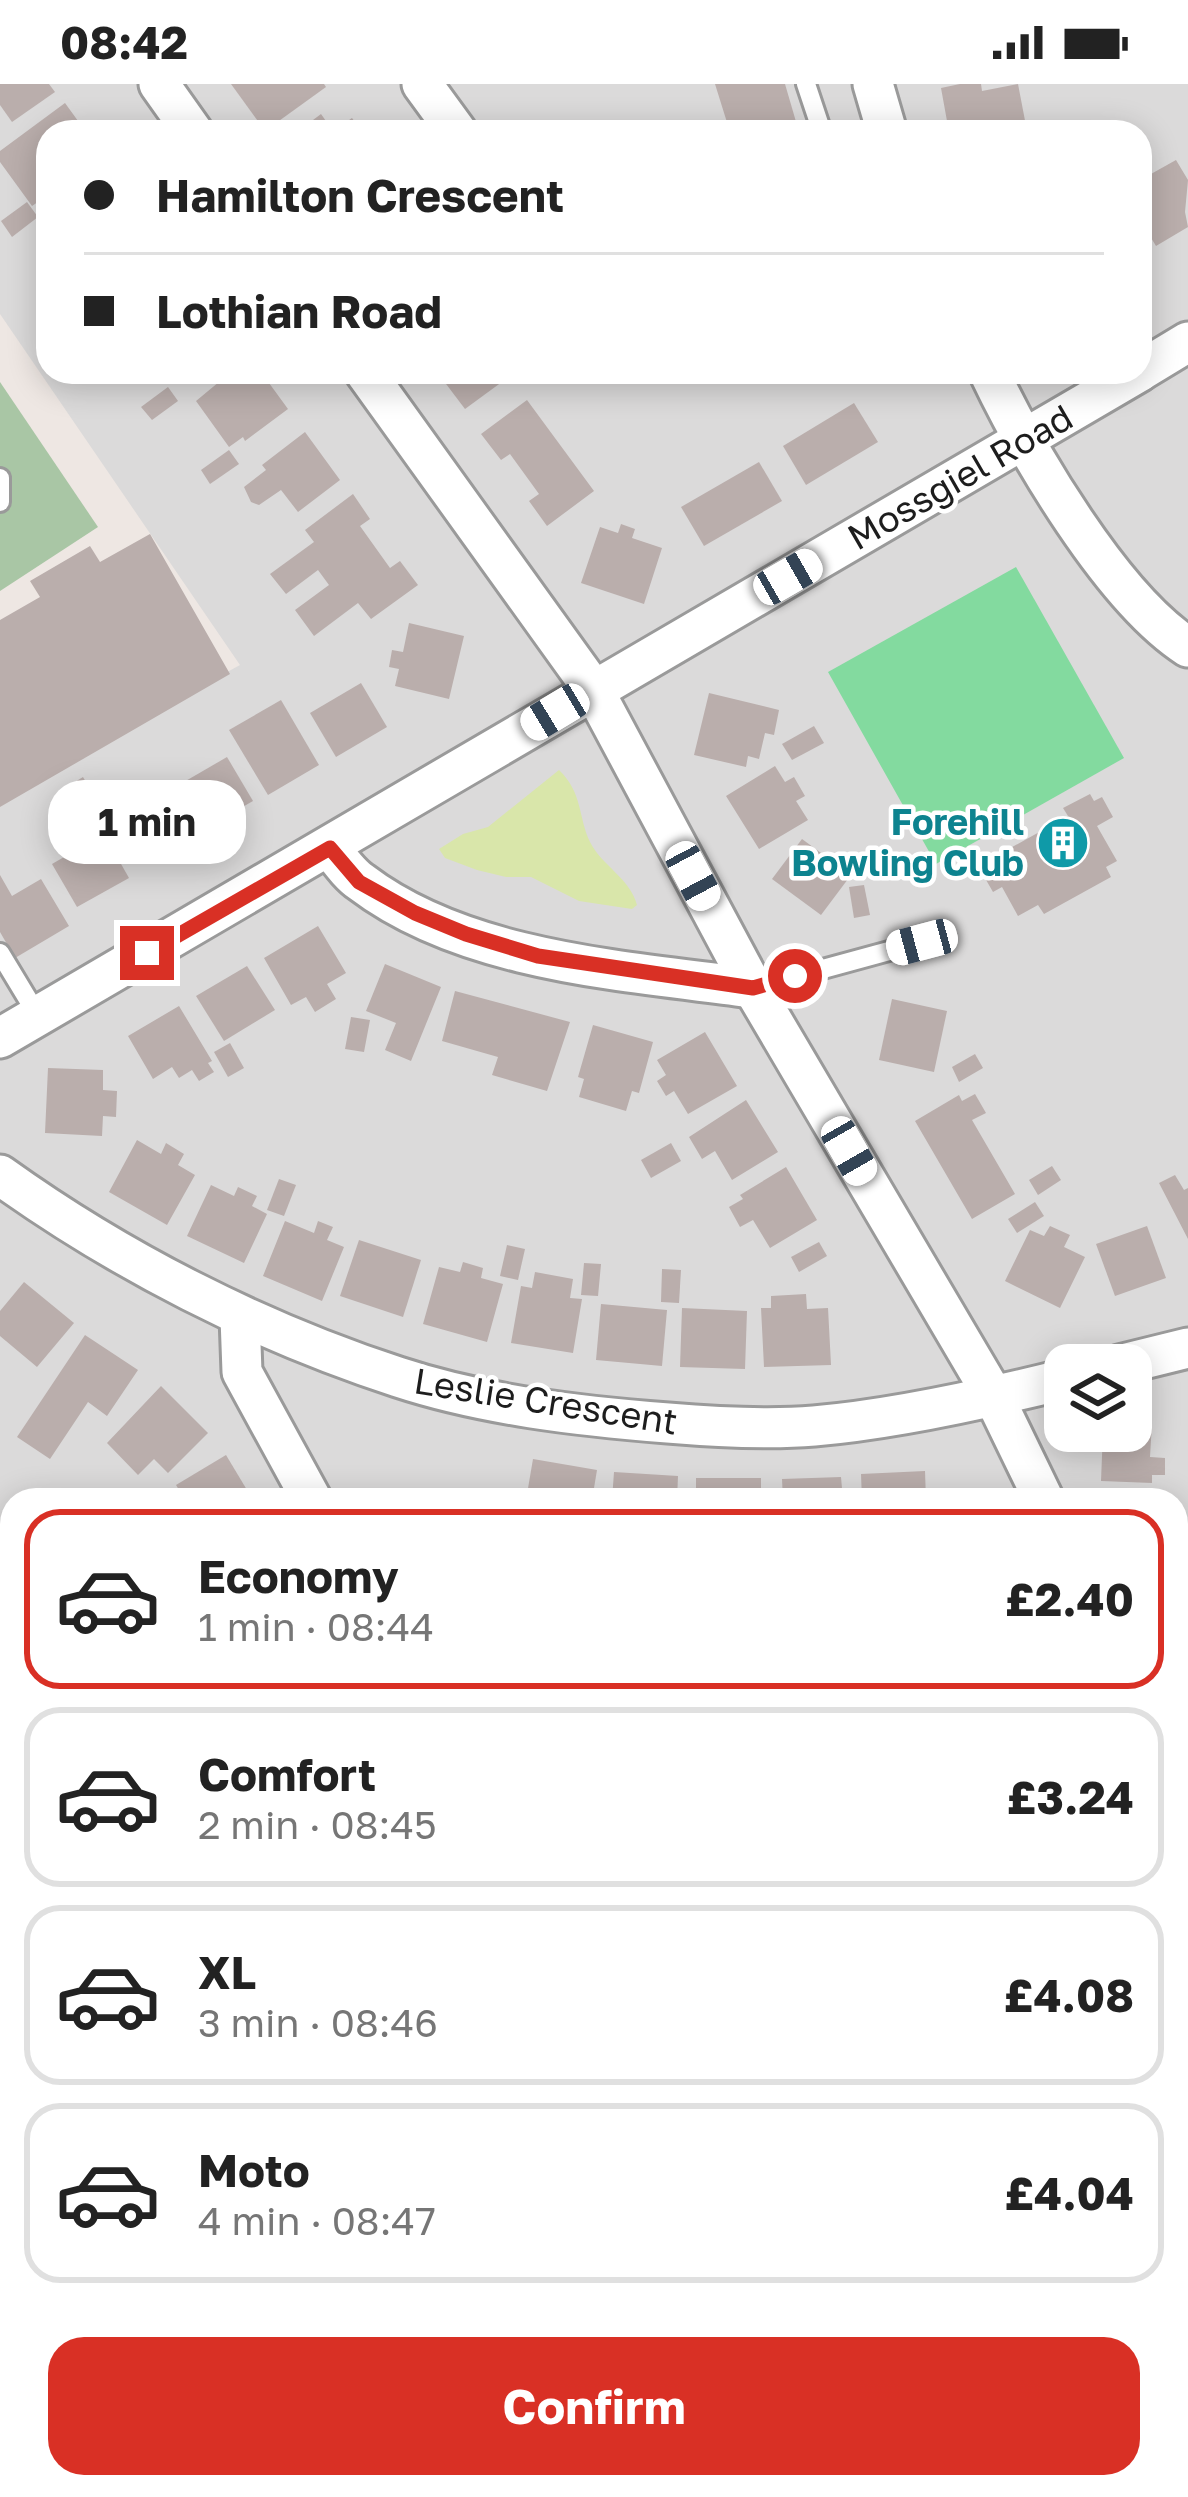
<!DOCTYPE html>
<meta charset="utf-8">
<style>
body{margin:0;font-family:"Golos Text",sans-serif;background:#f6f6f6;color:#222;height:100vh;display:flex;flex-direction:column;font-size:45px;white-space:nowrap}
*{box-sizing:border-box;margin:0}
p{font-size:39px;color:#767676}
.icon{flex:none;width:66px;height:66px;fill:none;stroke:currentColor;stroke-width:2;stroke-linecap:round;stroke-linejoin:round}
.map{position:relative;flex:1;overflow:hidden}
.sheet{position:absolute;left:0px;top:1404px;width:1188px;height:1011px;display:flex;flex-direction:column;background:#fff;border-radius:36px 36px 0 0;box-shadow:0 6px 30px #0003}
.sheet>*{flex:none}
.top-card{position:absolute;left:36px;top:36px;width:1116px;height:264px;border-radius:36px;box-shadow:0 6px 30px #0003;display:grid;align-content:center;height:264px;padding:0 48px;background:#fff}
.tools{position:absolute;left:1044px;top:1260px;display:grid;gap:24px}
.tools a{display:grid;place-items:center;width:108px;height:108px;border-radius:24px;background:#fff;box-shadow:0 6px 30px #0003;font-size:60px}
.end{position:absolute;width:54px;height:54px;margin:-27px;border:15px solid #d93025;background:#fff;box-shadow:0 0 0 6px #fff}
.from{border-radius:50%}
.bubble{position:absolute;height:84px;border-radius:36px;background:#fff;box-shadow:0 6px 30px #0003;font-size:39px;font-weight:700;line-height:84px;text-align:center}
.car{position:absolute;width:36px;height:72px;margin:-36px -18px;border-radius:15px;box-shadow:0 0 9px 3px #0007;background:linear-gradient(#fff 24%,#345 0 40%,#fff 0 76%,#345 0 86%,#fff 0)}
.top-card b{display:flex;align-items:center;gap:42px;height:114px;font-size:45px}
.top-card b+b{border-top:3px solid #e0e0e0}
.top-card i{width:30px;height:30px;background:#222}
ul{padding:21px 0 0;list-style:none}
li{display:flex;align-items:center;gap:36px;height:180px;margin:0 24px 18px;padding:0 24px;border:6px solid #e0e0e0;border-radius:36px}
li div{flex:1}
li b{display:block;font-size:45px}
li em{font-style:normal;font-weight:700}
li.on{border-color:#d93025}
li>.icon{width:108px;height:108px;stroke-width:1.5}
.action{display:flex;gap:24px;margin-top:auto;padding:24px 48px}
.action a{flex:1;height:138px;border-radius:36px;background:#d93025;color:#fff;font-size:48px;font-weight:700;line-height:138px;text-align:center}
.status{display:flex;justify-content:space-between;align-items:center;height:84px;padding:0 60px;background:#fff;direction:ltr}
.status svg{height:33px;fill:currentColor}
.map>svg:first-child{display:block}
.residential{fill:#dbdada;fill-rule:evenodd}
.grass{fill:#d9e6aa}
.cemetery{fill:#a9c6a5}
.pitch{fill:#83da9f}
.building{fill:#baaeac}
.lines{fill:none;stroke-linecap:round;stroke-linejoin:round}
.lane-casing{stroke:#9a9a9a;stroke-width:24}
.street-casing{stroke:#9a9a9a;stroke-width:45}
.lane{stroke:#fff;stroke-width:18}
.street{stroke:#fff;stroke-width:39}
.route{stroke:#d93025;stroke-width:15}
.labels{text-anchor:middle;stroke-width:9;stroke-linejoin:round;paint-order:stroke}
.street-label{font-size:36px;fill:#1d1d1d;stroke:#fff}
.culture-label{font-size:36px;font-weight:bold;fill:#0d838f;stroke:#fff;text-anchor:end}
</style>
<div class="status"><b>08:42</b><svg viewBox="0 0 49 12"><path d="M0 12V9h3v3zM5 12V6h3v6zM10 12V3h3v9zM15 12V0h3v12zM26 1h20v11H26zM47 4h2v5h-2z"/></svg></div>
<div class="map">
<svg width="1188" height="2413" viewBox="0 0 1188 2413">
<rect width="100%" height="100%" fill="#eee7e3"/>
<path class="residential" d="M0,0H1188V2413H0V713L240,581L0,230ZM48,48H1140V288H48ZM1065,1281H1131V1347H1065ZM12,1416H1176V2403H12Z"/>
<path class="grass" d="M559,686C583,709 578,733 590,758C602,782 630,794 637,821L632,825L579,817L531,793H506L477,786L445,774L439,765L463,750L488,743Z"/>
<polygon class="cemetery" points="0,298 98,443 0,507"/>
<polygon class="pitch" points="1016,483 1124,674 936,780 828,588"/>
<g class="building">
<polygon points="0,0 49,0 55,8 12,38 0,21"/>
<polygon points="231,0 324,0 326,3 265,47"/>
<polygon points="715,0 785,0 799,48 730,48"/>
<polygon points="960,0 981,0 982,7 1018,0 1027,47 949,48 941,4"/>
<polygon points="65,19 86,48 48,48 48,111 32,122 0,78 0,67"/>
<polygon points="321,30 333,47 352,34 362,48 297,48"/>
<polygon points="1176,76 1188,96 1185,128 1188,143 1156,162 1150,152 1140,158 1140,109 1148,105 1142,95"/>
<polygon points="27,118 38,133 12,153 1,137"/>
<polygon points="231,288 261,288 288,325 245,357 243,353 229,363 196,317"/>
<polygon points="437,288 506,288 510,292 465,325"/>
<polygon points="168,303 178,317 152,336 141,323"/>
<polygon points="527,316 594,407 547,442 529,417 539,410 510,370 501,376 481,350"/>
<polygon points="854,319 878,358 806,401 783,362"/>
<polygon points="305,348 340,396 298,428 281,406 259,421 251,418 244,403 266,386 262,381"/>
<polygon points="229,366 239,380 210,400 201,386"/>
<polygon points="759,378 782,417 704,462 681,423"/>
<polygon points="353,410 370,435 360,442 390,484 400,477 418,501 371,535 358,519 314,552 295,526 329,501 318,486 286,510 270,490 314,458 305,446"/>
<polygon points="621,440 635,445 632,454 662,464 644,520 581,499 600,443 618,449"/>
<polygon points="150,450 230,590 0,723 0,536 40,513 30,497 90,462 100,478"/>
<polygon points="409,539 464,552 449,615 395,602 399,585 389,583 392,566 403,568"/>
<polygon points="361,599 387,643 336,673 310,629"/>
<polygon points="709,609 779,626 774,651 765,649 759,675 748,672 746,683 694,671"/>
<polygon points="281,616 319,681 268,711 229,646"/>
<polygon points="814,642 824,659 792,676 782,660"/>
<polygon points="227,673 253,717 152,775 127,731"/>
<polygon points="775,682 785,698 794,693 805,712 796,717 808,736 759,765 726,712"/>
<polygon points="83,693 103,727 81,739 62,706"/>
<polygon points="1090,710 1094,717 1102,713 1113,733 1097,742 1117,777 1106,783 1111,793 1044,830 1038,821 1018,832 1002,803 993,808 978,782 1068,732 1063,724"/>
<polygon points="104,750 129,794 77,823 52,780"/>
<polygon points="802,755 851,791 821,831 772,795"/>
<polygon points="0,791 12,812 41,795 69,842 15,874 0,848"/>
<polygon points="864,801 870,831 854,834 849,803"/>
<polygon points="318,842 346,889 327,900 336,915 315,928 306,913 291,921 264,874"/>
<polygon points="385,880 441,903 411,977 385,966 396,939 366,927"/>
<polygon points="247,882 275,926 224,957 196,912"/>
<polygon points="455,907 570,938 547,1007 492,991 498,973 442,957"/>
<polygon points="892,915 947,927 934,988 879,976"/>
<polygon points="179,922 212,977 208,979 214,988 199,997 192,986 179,994 172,983 153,995 128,952"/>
<polygon points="351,933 370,936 364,968 345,965"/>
<polygon points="593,941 653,958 639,1009 632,1007 626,1027 579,1013 584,995 578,993"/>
<polygon points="705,948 737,1002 688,1030 674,1007 666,1012 657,997 666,991 657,976"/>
<polygon points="230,959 244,984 228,993 214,968"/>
<polygon points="975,970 983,984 959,998 952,983"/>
<polygon points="48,984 103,986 103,1006 117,1007 116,1033 103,1032 102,1052 45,1049"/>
<polygon points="975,1010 986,1029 972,1036 1015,1110 972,1135 915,1037 959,1011 962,1017"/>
<polygon points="746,1016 778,1068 732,1096 715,1067 702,1075 689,1053"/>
<polygon points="137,1056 161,1070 166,1059 184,1070 178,1081 195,1091 167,1141 109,1108"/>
<polygon points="671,1059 681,1077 651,1094 641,1076"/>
<polygon points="1052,1082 1061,1096 1038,1111 1029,1096"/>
<polygon points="786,1083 817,1136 770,1164 753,1136 740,1143 729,1123 743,1115 740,1111"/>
<polygon points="1175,1091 1184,1106 1188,1104 1188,1155 1159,1099"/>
<polygon points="279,1095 296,1101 284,1132 267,1126"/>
<polygon points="211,1101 234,1112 238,1103 257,1112 252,1122 267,1130 244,1179 187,1152"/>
<polygon points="1035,1118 1044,1132 1017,1149 1008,1135"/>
<polygon points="285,1137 314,1149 318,1137 333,1143 327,1156 344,1163 322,1217 263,1192"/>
<polygon points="1050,1142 1070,1151 1064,1163 1085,1173 1060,1224 1005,1197 1030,1146 1044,1152"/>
<polygon points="1147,1142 1166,1194 1115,1212 1096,1160"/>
<polygon points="359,1156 421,1176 403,1233 340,1212"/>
<polygon points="819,1158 827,1172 799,1188 791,1173"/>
<polygon points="507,1161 525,1165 518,1196 500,1192"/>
<polygon points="463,1178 483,1184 481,1194 503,1200 487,1258 423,1240 439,1183 460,1188"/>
<polygon points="584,1179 601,1180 598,1212 581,1211"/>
<polygon points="662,1185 681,1186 679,1219 661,1218"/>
<polygon points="535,1188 573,1195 570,1214 582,1215 573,1269 511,1259 521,1202 532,1204"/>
<polygon points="24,1198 74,1239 37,1283 0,1252 0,1227"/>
<polygon points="806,1210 807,1225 828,1224 831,1281 764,1283 761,1224 771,1224 771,1212"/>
<polygon points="601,1220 667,1226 662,1282 596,1276"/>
<polygon points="682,1224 747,1227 745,1285 680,1283"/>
<polygon points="85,1251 138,1286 107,1332 88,1318 50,1375 17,1353"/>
<polygon points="161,1302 208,1349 168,1389 154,1375 138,1391 107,1359"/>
<polygon points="1131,1339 1152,1339 1150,1373 1165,1374 1165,1391 1152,1391 1152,1399 1101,1397 1103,1347 1131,1347"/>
<polygon points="226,1371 253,1416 185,1416 176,1401"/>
<polygon points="533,1375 597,1386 592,1416 526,1416"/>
<polygon points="925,1387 926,1416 862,1416 861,1390"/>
<polygon points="614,1388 678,1392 677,1416 612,1416"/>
<polygon points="841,1393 843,1416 783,1416 782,1395"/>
<rect x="696" y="1394" width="65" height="22"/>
<polygon points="1176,1431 1188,1456 1188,1468 1176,1474"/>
<polygon points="1188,1486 1188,1553 1181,1557 1176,1547 1176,1492"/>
<polygon points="12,1778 12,1799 0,1807 0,1785"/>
<polygon points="1188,1824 1188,1865 1176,1842 1176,1830"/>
<polygon points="12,1856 12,1903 0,1910 0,1864"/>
<polygon points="12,1939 12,2036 2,2042 0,1946"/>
<polygon points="12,2386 12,2403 68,2403 74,2413 7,2413 0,2394"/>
<polygon points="217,2403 296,2403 280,2413 223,2413"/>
<polygon points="687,2403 824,2403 806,2413 689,2413 684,2405"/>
<polygon points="1013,2403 1040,2403 1050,2413 1003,2413"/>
<polygon points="1104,2403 1145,2403 1136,2413 1115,2413"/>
</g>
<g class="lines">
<g class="lane-casing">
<g id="lane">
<polyline points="806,0 822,48"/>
<polyline points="0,394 0,418"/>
<polyline points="0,869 38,932"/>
<polyline points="753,904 922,858"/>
</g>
</g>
<g class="street-casing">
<g id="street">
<polyline points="159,0 193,48"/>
<polyline points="422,0 457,48"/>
<polyline points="873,0 887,48"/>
<polyline points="1140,287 1188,258"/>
<polyline points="365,288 593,605 753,904 994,1313 1044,1416"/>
<path d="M989,288C1028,370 1112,514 1188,563"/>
<path d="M330,764C339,775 349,790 361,798C466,878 627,887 753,904"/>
<polyline points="0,954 1139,288"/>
<path d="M0,1091C120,1177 257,1247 398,1293C483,1321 578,1332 668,1339C716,1343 766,1346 814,1342C896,1335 985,1315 1065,1295"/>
<polyline points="240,1233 242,1288 312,1416"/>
<polyline points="1119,1281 1188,1264"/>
<polyline points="1176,1683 1188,1707"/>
<polyline points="1176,1748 1188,1742"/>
<polyline points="0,2168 12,2188"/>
<polyline points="0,2340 12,2333"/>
<polyline points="140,2403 146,2413"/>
<polyline points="899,2403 905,2413"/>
</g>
</g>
<use href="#lane" class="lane"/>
<use href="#street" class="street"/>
</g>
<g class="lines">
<polyline class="route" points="147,869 330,764 359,798 415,829 466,850 538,872 753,904 795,892"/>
</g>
<defs>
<g id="building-disc" transform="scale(2.7)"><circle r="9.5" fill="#0f9aa8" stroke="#fff"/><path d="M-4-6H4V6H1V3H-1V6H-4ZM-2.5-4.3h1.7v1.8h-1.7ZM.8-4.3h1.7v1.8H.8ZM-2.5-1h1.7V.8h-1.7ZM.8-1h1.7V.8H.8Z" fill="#fff"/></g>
</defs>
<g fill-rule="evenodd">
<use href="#building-disc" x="1063" y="759"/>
</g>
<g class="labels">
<g class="street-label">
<text transform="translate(960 393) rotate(-30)" y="13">Mossgiel Road</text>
<text transform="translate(546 1317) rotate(9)" y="13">Leslie Crescent</text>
</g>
<g class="culture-label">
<text x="1024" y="751">Forehill<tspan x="1024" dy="41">Bowling Club</tspan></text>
</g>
</g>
</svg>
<div class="tools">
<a><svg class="icon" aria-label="layers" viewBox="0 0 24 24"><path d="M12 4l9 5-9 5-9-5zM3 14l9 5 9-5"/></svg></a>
</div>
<i class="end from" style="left:795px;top:892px"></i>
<i class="end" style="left:147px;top:869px"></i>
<div class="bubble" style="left:48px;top:696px;width:198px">1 min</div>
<i class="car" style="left:788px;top:493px;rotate:60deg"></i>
<i class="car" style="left:555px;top:628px;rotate:239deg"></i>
<i class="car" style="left:693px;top:792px;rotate:152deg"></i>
<i class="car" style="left:922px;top:858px;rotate:255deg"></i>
<i class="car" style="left:849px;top:1067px;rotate:150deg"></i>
<div class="top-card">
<b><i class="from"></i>Hamilton Crescent</b>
<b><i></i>Lothian Road</b>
</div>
<section class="sheet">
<ul>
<li class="on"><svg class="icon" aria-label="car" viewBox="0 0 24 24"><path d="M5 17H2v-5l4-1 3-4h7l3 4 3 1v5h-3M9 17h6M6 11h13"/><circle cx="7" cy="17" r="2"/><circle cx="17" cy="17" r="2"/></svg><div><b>Economy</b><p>1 min · 08:44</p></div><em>£2.40</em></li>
<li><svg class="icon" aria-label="car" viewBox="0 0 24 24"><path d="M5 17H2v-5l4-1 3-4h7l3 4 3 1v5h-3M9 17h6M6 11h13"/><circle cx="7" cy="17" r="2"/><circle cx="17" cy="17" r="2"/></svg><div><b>Comfort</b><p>2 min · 08:45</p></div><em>£3.24</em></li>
<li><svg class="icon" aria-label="car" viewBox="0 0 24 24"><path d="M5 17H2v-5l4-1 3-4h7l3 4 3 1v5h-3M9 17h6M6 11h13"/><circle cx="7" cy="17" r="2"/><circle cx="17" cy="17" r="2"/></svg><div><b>XL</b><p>3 min · 08:46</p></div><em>£4.08</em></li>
<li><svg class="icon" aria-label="car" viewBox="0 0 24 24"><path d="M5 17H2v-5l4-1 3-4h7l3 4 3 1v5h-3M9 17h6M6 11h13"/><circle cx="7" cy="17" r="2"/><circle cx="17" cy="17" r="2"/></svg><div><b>Moto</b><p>4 min · 08:47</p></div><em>£4.04</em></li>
</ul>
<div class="action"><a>Confirm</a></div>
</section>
</div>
